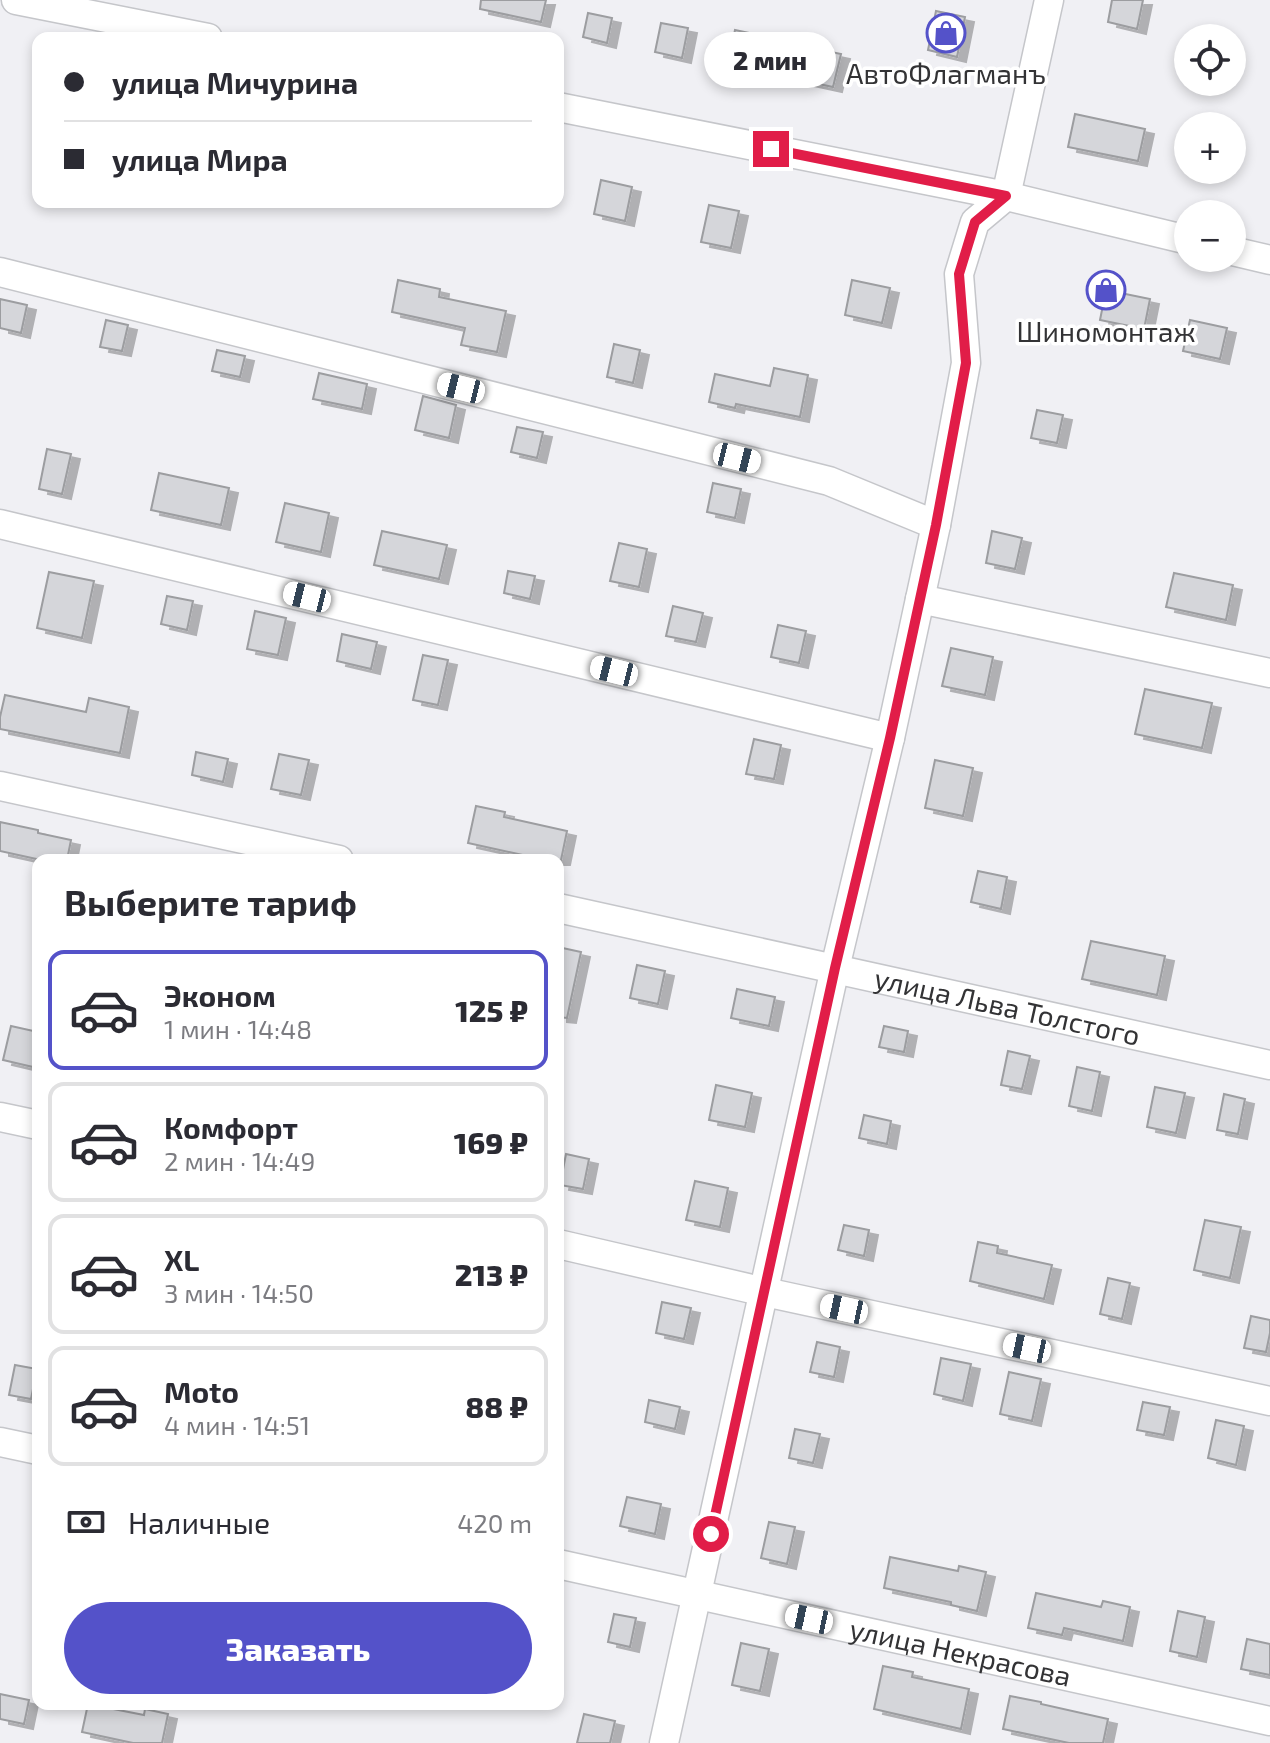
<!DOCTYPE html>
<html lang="ru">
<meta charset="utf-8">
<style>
body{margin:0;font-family:"Exo 2",sans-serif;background:#f2f2f3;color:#2b2b33;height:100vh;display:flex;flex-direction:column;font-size:30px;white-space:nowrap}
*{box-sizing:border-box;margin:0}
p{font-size:26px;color:#7c7c81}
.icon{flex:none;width:44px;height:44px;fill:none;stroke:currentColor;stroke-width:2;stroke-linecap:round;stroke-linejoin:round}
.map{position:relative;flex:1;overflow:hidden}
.sheet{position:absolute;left:32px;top:854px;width:532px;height:856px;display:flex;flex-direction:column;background:#fff;border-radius:16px;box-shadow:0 4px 12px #0003}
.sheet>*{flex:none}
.banner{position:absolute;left:32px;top:32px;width:532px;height:176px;border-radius:16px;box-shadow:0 4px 12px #0003;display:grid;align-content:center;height:176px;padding:0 32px;background:#fff}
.buttons{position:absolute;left:1174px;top:24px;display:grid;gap:16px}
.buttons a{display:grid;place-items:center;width:72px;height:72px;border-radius:50%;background:#fff;box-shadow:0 4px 12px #0003;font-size:40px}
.end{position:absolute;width:36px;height:36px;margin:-18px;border:10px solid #e11d48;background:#fff;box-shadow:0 0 0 4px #fff}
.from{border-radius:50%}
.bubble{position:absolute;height:56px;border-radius:28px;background:#fff;box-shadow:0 4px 12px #0003;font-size:26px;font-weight:800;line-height:56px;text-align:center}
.car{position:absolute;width:24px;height:48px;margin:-24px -12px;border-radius:10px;box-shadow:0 0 6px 2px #0007;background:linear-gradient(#fff 24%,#345 0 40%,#fff 0 76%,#345 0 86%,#fff 0)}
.banner b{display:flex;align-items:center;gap:28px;height:76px;font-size:30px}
.banner b+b{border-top:2px solid #e1e1e2}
.banner i{width:20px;height:20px;background:#2b2b33}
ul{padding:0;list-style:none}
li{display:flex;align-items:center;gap:24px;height:120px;margin:0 16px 12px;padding:0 16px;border:4px solid #e1e1e2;border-radius:16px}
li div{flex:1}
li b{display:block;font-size:30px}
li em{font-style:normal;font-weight:800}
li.current{border-color:#5452c9}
li>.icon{width:72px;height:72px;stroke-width:1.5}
h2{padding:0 32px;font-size:36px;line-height:96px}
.pay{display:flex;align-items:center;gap:20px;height:88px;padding:0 32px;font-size:30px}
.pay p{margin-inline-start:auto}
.action{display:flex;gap:16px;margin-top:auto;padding:16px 32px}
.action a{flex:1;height:92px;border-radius:48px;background:#5452c9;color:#fff;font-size:32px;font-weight:800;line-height:92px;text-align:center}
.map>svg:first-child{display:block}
.building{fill:#d5d6da;stroke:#9c9da0;stroke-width:2;filter:url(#shadow)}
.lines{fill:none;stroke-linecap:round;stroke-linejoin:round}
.minor-casing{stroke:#c5c6ca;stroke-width:31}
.minor{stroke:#fff;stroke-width:28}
.route{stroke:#e11d48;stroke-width:10}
.labels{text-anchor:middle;stroke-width:7;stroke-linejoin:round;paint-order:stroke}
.poi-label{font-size:28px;fill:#333335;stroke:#fff}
.street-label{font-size:28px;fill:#333335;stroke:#fff}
</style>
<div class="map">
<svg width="1270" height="1743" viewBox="0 0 1270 1743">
<defs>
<filter id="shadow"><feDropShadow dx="9" dy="5" stdDeviation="0" flood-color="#0004"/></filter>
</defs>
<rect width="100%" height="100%" fill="#f0f0f4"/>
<g class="building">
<polygon points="481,0 546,0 541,22 480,9"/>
<polygon points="1112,0 1143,0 1137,29 1108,22"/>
<polygon points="936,11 965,17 957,57 928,50"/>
<polygon points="588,13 612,18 607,43 583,37"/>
<polygon points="661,23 688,28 682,58 655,52"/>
<polygon points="735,30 759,35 753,65 729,60"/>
<polygon points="812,48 841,54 833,87 805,81"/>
<polygon points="1075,114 1145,129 1138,161 1068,147"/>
<polygon points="601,180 632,187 625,221 594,214"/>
<polygon points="709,205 739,211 731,248 701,242"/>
<polygon points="398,280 440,289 439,297 506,311 497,352 461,345 465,328 392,312"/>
<polygon points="852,280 890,288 882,323 845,315"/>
<polygon points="1106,290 1150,299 1144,329 1100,320"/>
<polygon points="0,299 27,305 21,333 0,328"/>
<polygon points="106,320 128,325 122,351 100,347"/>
<polygon points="1190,320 1227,328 1220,359 1183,351"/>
<polygon points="614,344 640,350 633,383 607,377"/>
<polygon points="217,350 245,356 240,377 212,371"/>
<polygon points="774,368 808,375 800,417 736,404 735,408 709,402 715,374 770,386"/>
<polygon points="319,373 367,384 362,409 313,399"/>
<polygon points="423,396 456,405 449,438 415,430"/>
<polygon points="1037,410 1063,415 1057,443 1031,438"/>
<polygon points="517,427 543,432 537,458 511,452"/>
<polygon points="47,449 71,454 62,494 39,489"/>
<polygon points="159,473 229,488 221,525 151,510"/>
<polygon points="713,483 741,489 735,518 707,512"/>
<polygon points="285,503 329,513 321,552 276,542"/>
<polygon points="382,531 447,545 439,579 374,565"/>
<polygon points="992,531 1022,538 1015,569 986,563"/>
<polygon points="619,543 647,549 639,587 610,581"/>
<polygon points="508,571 535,576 530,599 504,593"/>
<polygon points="49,572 94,581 82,638 37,628"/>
<polygon points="1174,573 1233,585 1226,620 1166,607"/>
<polygon points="167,596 193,601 187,630 161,624"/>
<polygon points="673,606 703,613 696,642 666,636"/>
<polygon points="255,611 286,618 278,655 247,649"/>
<polygon points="778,625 806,631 799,663 771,657"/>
<polygon points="342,634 377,642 371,669 337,661"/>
<polygon points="951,648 993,657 985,695 942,686"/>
<polygon points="423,655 448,660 438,705 413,700"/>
<polygon points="1145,689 1212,703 1202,748 1135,734"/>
<polygon points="5,695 86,712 89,698 129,707 120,753 0,729 0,717"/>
<polygon points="754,739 781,745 774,779 746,774"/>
<polygon points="196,752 228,759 223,782 192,775"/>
<polygon points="279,754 309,760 301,795 271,789"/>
<polygon points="935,760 973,768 963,816 925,808"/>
<polygon points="476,806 505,812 504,817 567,831 561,860 539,860 522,856 523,855 468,843"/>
<polygon points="0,822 38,830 38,833 71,840 67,860 41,860 0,851"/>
<polygon points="978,871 1007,877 1001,909 971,902"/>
<polygon points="1091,941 1165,956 1157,995 1082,979"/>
<polygon points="558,947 581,952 567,1018 558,1017"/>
<polygon points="637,965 665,971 658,1004 630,998"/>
<polygon points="737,989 775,997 769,1026 731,1018"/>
<polygon points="11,1026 38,1032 38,1042 33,1067 3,1060"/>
<polygon points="884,1026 908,1031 904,1052 879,1047"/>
<polygon points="1008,1051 1030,1056 1022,1089 1001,1085"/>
<polygon points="1077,1067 1100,1072 1092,1111 1069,1106"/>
<polygon points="716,1085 752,1093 745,1127 709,1120"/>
<polygon points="1155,1087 1185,1093 1176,1133 1147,1127"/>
<polygon points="1224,1094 1245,1099 1238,1134 1217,1130"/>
<polygon points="864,1115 891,1121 887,1144 859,1138"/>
<polygon points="566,1154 589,1159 583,1189 560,1185"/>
<polygon points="695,1181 728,1188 720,1227 686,1220"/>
<polygon points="1205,1220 1241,1227 1230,1278 1194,1270"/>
<polygon points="844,1225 869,1230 864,1256 838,1250"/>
<polygon points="978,1242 998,1246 997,1253 1052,1265 1044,1299 970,1281"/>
<polygon points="1108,1278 1130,1283 1122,1319 1100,1314"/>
<polygon points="662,1302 691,1308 684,1339 656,1333"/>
<polygon points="1251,1316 1270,1320 1270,1333 1266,1352 1244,1348"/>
<polygon points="817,1342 840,1347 834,1377 810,1372"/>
<polygon points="941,1358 971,1364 963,1401 934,1394"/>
<polygon points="15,1365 37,1369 31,1399 9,1395"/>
<polygon points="1009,1372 1041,1379 1032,1421 1000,1414"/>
<polygon points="649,1400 680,1407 675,1429 645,1422"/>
<polygon points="1143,1402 1170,1407 1164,1435 1137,1430"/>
<polygon points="1216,1420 1244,1426 1236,1465 1208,1458"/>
<polygon points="795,1429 820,1434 813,1463 789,1458"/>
<polygon points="627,1497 661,1504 655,1534 620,1526"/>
<polygon points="769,1522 795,1527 787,1564 761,1558"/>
<polygon points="890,1557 958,1571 959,1566 986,1572 977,1611 951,1605 951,1602 884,1588"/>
<polygon points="1036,1593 1101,1607 1103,1601 1130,1607 1123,1641 1064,1628 1062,1635 1028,1628"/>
<polygon points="1178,1611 1205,1617 1197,1657 1170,1651"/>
<polygon points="614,1614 636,1618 630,1647 608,1642"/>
<polygon points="1247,1639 1270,1644 1270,1675 1241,1669"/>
<polygon points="741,1643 769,1649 760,1691 732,1685"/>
<polygon points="883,1666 913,1672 912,1677 969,1689 961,1729 874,1709"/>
<polygon points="0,1694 29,1700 24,1724 0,1719"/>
<polygon points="1010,1696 1041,1702 1041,1704 1108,1719 1103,1743 1069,1743 1003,1729"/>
<polygon points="88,1704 144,1715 145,1709 168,1714 162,1743 133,1743 82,1732"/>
<polygon points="584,1714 615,1721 610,1743 577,1743"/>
</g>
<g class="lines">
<g class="minor-casing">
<g id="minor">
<polyline points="16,0 208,38"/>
<polyline points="558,107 1006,196 1188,240"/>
<polyline points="1232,251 1270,260"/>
<polyline points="0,272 829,481 936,525"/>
<polyline points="0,524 890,738"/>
<polyline points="920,599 1270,673"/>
<polyline points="0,786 339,860"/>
<path id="s1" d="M558,908L1270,1065"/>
<polyline points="0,1117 38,1125"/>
<polyline points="558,1244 765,1292 1270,1401"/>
<polyline points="0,1442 38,1450"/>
<path id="s2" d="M558,1564L1270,1721"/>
<polyline points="664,1743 835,968 890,738 936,525 966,363 959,274 975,222 1006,196 1049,0"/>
</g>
</g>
<use href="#minor" class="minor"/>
</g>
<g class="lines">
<polyline class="route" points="711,1534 835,968 890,738 936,525 966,363 959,274 975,222 1006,196 771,149"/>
</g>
<defs>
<g id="shop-ring" transform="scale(2)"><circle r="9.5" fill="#fff" stroke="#5452c9" stroke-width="1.5"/><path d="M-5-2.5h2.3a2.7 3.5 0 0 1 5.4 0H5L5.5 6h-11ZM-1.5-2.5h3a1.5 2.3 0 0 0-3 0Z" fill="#5452c9"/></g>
</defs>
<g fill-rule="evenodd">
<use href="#shop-ring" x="946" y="33"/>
<use href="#shop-ring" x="1106" y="290"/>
</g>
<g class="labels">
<g class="poi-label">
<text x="946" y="84">АвтоФлагманъ</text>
<text x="1106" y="342">Шиномонтаж</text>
</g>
<g class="street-label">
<text dy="10" stroke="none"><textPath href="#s1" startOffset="460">улица Льва Толстого</textPath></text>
<text dy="10" stroke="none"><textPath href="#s2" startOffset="412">улица Некрасова</textPath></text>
</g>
</g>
</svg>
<div class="buttons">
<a><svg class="icon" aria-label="locate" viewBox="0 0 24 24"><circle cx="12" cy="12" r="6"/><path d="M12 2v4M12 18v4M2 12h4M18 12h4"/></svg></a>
<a>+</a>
<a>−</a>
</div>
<i class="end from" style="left:711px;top:1534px"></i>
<i class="end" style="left:771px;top:149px"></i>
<div class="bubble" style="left:704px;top:32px;width:132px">2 мин</div>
<i class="car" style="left:461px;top:388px;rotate:284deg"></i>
<i class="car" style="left:737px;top:458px;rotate:104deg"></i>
<i class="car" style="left:307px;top:597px;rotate:284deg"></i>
<i class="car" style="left:614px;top:671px;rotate:284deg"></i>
<i class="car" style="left:844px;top:1309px;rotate:282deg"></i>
<i class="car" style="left:1027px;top:1348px;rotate:282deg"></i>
<i class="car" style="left:809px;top:1619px;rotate:282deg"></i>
<div class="banner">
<b><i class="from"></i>улица Мичурина</b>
<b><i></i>улица Мира</b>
</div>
<section class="sheet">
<h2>Выберите тариф</h2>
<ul>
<li class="current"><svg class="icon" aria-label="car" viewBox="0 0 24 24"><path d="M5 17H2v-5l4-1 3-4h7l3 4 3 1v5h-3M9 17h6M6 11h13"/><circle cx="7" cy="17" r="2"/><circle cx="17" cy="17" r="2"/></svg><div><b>Эконом</b><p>1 мин · 14:48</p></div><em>125 ₽</em></li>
<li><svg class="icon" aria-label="car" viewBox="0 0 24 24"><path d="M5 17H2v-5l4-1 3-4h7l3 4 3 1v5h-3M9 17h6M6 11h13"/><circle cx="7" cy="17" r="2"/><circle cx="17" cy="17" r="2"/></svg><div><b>Комфорт</b><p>2 мин · 14:49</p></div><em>169 ₽</em></li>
<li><svg class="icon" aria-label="car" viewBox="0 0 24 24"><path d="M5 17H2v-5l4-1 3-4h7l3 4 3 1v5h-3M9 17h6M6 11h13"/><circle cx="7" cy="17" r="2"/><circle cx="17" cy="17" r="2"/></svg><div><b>XL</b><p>3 мин · 14:50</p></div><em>213 ₽</em></li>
<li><svg class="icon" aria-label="car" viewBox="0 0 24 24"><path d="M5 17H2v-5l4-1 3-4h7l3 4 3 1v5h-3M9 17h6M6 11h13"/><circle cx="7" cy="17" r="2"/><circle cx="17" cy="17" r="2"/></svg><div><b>Moto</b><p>4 мин · 14:51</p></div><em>88 ₽</em></li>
</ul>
<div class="pay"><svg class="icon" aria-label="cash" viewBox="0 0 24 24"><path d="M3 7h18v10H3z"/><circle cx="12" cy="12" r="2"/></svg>Наличные<p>420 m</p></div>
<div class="action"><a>Заказать</a></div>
</section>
</div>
